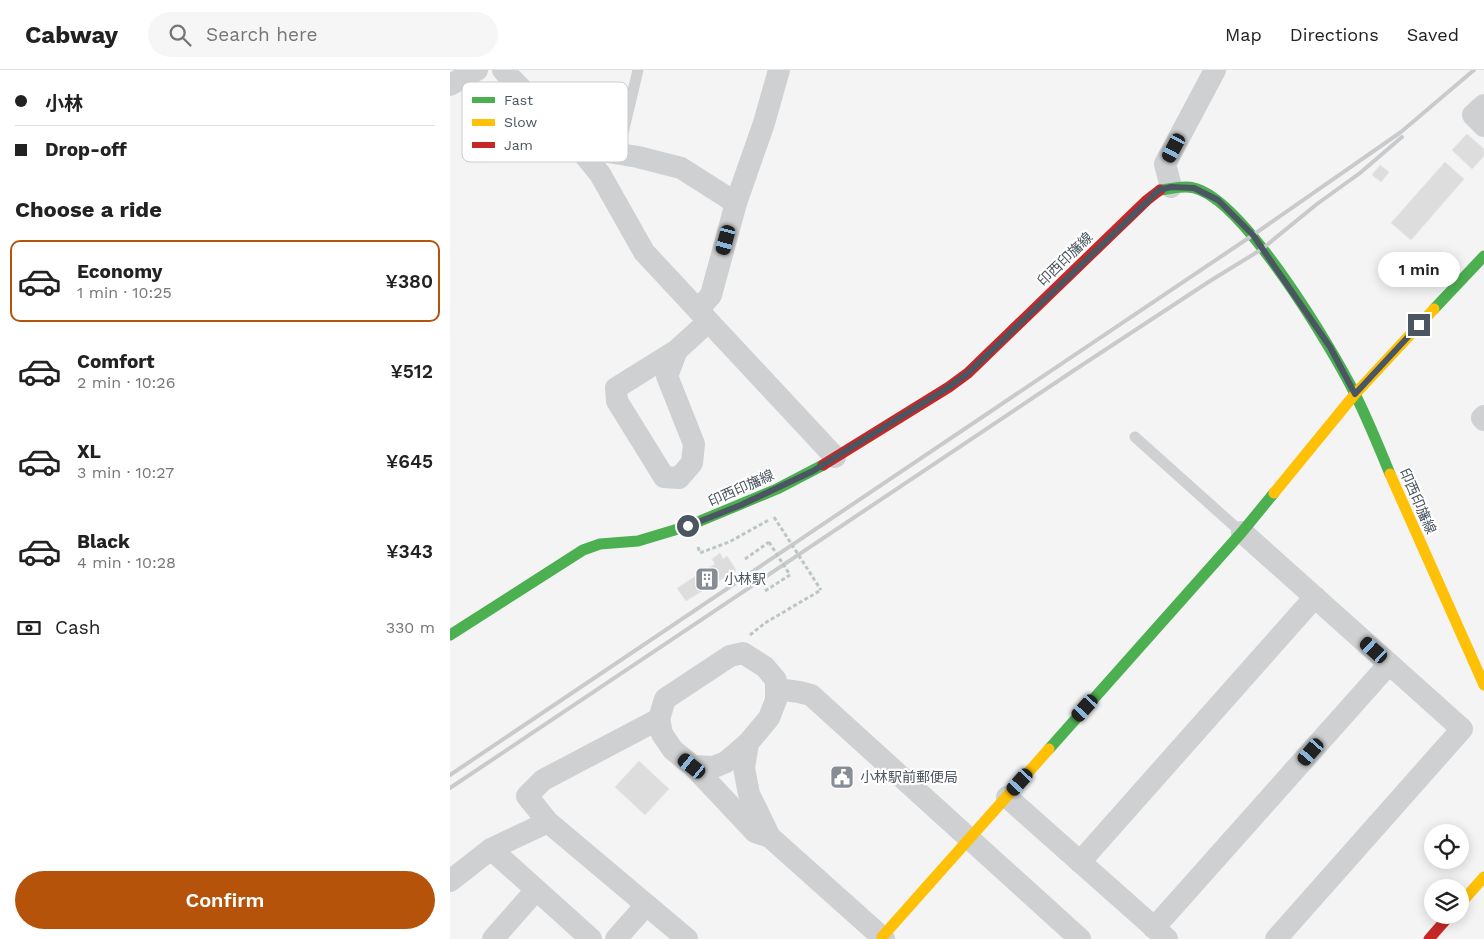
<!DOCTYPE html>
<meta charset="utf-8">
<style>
body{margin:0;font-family:"Work Sans","Noto Sans JP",sans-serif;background:#f6f6f6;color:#222;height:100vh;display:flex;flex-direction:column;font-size:19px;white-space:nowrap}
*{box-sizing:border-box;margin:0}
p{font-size:16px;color:#767676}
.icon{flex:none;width:28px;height:28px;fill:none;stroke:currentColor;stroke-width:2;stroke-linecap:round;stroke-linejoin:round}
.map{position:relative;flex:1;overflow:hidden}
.drawer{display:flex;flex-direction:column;background:#fff;width:450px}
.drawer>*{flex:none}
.top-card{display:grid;align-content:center;height:110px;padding:0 15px;background:#fff}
.fabs{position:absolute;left:974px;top:754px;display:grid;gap:10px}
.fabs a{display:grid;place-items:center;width:45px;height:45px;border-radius:50%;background:#fff;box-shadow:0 2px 12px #0003;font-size:25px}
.end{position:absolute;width:22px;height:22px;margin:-11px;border:6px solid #4a5661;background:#fff;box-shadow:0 0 0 2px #fff}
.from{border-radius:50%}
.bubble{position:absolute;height:35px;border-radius:18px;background:#fff;box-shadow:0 2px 12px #0003;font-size:16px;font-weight:600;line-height:35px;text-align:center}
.car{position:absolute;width:15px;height:30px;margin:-15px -8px;border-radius:6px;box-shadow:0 0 4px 1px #0007;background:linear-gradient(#222 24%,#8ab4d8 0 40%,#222 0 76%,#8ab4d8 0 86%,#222 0)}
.top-card b{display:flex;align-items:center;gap:18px;height:48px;font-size:19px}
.top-card b+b{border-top:1px solid #e0e0e0}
.top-card i{width:12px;height:12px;background:#222}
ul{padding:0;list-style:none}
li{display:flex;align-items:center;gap:15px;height:82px;margin:0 10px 8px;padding:0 5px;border:2px solid transparent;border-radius:10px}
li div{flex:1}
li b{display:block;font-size:19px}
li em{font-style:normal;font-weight:600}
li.current{border-color:#b45309}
li>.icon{width:45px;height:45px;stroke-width:1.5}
h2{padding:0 15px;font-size:22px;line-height:60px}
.pay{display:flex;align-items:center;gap:12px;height:55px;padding:0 15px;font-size:19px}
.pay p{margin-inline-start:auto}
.cta{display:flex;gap:10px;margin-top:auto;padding:10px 15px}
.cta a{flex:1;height:58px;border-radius:30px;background:#b45309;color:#fff;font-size:20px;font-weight:600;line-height:58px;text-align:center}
header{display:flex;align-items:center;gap:30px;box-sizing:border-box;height:70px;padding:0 25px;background:#fff;border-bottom:1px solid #e0e0e0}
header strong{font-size:24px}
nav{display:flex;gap:28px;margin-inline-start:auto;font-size:18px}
.search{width:350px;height:45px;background:#f6f6f6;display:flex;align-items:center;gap:12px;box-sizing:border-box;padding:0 18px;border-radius:28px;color:#767676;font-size:19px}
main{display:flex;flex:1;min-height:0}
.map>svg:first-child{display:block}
.building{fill:#ddddde;stroke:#e5e6e7}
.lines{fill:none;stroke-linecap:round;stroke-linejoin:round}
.path{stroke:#bcc7c4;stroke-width:3;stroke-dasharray:4 2.5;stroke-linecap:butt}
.lane{stroke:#ced0d2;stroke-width:11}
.street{stroke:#ced0d2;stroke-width:22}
.fast{stroke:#4caf50;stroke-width:11}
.slow{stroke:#ffc107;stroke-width:11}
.jam{stroke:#c62828;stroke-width:11}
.rail{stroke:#c9cacc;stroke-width:4}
.path-bridge{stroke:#bcc7c4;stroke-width:3;stroke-dasharray:4 2.5;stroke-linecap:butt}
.route{stroke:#4a5661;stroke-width:6}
.labels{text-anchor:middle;stroke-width:4.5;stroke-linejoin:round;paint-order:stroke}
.street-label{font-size:14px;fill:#4a5661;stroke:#fff}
.poi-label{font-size:14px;fill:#4a5661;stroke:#fff;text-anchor:start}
.key{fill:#fff;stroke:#c9ccd0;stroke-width:1}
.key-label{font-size:14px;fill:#4a5661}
</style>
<header>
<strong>Cabway</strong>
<div class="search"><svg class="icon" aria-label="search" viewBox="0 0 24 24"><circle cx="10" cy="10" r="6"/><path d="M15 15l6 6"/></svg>Search here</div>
<nav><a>Map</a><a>Directions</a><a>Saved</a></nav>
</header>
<main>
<section class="drawer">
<div class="top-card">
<b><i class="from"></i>小林</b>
<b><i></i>Drop-off</b>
</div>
<h2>Choose a ride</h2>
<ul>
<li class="current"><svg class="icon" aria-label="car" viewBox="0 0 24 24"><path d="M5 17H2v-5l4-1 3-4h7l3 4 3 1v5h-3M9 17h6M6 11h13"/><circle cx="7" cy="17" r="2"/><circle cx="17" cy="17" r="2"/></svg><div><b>Economy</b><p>1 min · 10:25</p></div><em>¥380</em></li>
<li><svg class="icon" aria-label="car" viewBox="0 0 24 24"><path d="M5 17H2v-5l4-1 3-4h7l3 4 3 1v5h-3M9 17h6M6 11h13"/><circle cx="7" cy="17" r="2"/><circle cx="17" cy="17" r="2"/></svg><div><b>Comfort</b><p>2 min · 10:26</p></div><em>¥512</em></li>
<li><svg class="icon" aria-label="car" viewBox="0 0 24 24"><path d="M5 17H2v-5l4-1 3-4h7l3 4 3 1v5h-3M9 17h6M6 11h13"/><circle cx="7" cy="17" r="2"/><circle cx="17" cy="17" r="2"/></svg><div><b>XL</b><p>3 min · 10:27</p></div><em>¥645</em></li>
<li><svg class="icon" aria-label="car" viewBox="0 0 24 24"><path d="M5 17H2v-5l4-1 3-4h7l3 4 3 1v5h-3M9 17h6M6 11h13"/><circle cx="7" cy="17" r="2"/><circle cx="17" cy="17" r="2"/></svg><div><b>Black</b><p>4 min · 10:28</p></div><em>¥343</em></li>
</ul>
<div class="pay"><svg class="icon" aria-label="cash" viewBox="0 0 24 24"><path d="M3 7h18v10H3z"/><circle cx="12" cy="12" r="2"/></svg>Cash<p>330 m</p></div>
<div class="cta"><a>Confirm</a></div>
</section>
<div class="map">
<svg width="1034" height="869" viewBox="0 0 1034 869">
<rect width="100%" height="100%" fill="#f4f4f4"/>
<g class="building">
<polygon points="1017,64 1034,79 1034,86 1022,99 1002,80"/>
<polygon points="995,92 1014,109 961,170 941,153"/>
<polygon points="930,95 939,102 931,112 922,105"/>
<polygon points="270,483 273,489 277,486 286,500 236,531 227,518 265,494 262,489"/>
<polygon points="189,691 219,719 195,745 165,717"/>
</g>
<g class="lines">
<g class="path">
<polyline points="248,477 250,483 279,472 319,450"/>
<polyline points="295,489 319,472"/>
<polyline points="315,521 340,505"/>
<polyline points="300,565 315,553 371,520"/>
</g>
<g class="lane">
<polyline points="168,84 188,0"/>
<polyline points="685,367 791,462"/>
</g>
<g class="street">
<polyline points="53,0 128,77 150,104 194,182 385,387"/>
<polyline points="0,15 27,0"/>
<polyline points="1034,35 1023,45 1034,56"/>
<polyline points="128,77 188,87 231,98 286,133"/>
<polyline points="721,117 715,94 765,0"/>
<polyline points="248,240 261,225 286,133 314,53 329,0"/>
<polyline points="227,280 217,306 244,374 242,393 229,408 214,407 167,331 166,318 227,280 258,252"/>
<polyline points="1034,346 1032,348 1034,350"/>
<polyline points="792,462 1012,659 826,869"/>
<polyline points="327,619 349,622 361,625 630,869"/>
<polyline points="209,649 93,710 77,726 98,752 237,869"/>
<polyline points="243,696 264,697 276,692 298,673"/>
<polyline points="557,727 717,869"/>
<polyline points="320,767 305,762 243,696 223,680 212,664 209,649 215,629 280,586 293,583 315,597 326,610 326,630 319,648 298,673 294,698 299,724 320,767 434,869"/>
<polyline points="41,779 141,869"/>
<polyline points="630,792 865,527"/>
<polyline points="0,811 41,779 98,752"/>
<polyline points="704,858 939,594"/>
<polyline points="43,869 86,820"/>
<polyline points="166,869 196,835"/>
</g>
<g class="fast">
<path d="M710,120C721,119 733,115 744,118C793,129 882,278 905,324C918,350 929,377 940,404"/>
<polyline points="984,239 1034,186"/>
<polyline points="0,565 133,480 150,474 188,471 238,456 327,419 373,395"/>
<polyline points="599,679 792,462 824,423"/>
</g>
<g class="slow">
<polyline points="940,404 1034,615"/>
<polyline points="824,423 905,324 984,239"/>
<polyline points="1010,834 1034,807"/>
<polyline points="432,867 599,679"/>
</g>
<g class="jam">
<polyline points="373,395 499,317 518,303 697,130 710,120"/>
<polyline points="979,869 1000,845"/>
</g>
<g class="rail">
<polyline points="0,705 803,165 951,62 1024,0"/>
<polyline points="0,718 623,301 760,211 812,179 867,134 910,103 952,67"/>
</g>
<g class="path-bridge">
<polyline points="324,447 371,520"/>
<polyline points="319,472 340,505"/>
</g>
</g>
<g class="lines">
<polyline class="route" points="238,456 291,435 363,401 499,317 518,303 536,286 709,120 721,117 744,118 768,130 803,165 880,277 905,324 969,255"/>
</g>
<defs>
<g id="building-square" transform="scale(1.25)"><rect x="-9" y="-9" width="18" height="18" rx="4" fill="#868d94" stroke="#fff"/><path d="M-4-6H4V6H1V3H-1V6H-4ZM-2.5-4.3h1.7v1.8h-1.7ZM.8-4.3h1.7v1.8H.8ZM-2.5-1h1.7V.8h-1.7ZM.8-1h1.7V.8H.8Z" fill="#fff"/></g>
<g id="civic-square" transform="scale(1.25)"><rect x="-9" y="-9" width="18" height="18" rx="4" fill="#868d94" stroke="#fff"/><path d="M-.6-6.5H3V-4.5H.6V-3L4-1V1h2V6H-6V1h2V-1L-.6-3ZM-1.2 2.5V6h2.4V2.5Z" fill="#fff"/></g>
</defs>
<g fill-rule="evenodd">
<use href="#building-square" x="257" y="509"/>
<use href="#civic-square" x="392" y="707"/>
</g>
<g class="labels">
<g class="street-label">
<text transform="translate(615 189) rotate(-44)" y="5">印西印旛線</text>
<text transform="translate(291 418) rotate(-24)" y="5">印西印旛線</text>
<text transform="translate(968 431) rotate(66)" y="5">印西印旛線</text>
</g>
<g class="poi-label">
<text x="274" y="514">小林駅</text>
<text x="410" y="712">小林駅前郵便局</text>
</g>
</g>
<rect x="12" y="12" width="166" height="80" rx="8" class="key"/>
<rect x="22" y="27" width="23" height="6" fill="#4caf50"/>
<rect x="22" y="49" width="23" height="7" fill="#ffc107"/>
<rect x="22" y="72" width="23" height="6" fill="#c62828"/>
<g class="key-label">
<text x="54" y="35">Fast</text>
<text x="54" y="57">Slow</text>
<text x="54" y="80">Jam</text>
</g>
</svg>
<div class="fabs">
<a><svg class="icon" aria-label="locate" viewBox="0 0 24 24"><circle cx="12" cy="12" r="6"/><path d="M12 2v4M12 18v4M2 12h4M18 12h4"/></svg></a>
<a><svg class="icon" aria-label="layers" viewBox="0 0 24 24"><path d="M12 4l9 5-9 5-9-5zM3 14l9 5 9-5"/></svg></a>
</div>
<i class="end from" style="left:238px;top:456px"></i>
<i class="end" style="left:969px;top:255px"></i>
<div class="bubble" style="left:928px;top:182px;width:82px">1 min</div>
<i class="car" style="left:724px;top:78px;rotate:208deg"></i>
<i class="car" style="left:276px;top:170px;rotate:195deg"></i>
<i class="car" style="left:924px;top:580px;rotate:312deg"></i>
<i class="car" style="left:635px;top:638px;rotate:222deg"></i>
<i class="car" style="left:861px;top:682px;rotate:221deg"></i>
<i class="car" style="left:242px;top:696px;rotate:309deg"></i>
<i class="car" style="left:570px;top:712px;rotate:222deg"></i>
</div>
</main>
